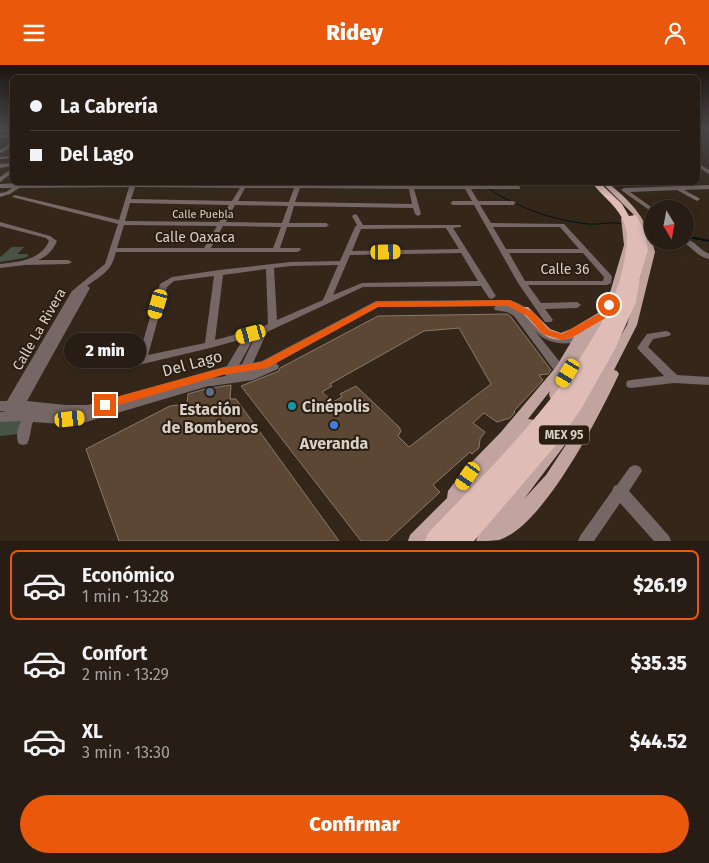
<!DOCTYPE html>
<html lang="es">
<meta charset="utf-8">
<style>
body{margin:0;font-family:"Fira Sans",sans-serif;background:#2f261d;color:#f1f3f6;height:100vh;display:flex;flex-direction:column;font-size:19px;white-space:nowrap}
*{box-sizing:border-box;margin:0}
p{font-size:16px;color:#a4a2a0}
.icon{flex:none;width:28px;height:28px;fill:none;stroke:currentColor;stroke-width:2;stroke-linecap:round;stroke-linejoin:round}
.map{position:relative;height:476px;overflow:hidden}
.details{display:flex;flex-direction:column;background:#271d14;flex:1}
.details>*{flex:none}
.top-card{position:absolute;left:10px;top:10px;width:690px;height:110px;border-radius:8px;box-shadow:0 2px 8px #0003,0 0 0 1px #433b34;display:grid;align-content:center;height:110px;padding:0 20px;background:#271d14}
.needle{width:32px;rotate:170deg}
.controls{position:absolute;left:644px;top:135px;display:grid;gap:10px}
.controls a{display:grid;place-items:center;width:50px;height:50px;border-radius:50%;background:#271d14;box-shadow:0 2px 8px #0003,0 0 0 1px #433b34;font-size:25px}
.end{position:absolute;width:22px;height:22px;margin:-11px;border:6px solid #ea580c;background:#fff;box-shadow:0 0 0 2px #fff}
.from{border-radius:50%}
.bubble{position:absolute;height:35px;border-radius:18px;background:#271d14;box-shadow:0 2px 8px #0003,0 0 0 1px #433b34;font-size:16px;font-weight:800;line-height:35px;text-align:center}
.car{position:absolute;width:15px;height:30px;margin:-15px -8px;border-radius:6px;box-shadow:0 0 4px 1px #0007;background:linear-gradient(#f5c518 24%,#345 0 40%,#f5c518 0 76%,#345 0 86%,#f5c518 0)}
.top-card b{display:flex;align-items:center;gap:18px;height:48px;font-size:19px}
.top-card b+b{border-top:1px solid #433b34}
.top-card i{width:12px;height:12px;background:#f1f3f6}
ul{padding:9px 0 0;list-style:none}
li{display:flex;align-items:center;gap:15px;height:70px;margin:0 10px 8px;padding:0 10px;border:2px solid transparent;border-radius:8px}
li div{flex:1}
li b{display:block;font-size:19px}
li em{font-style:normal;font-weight:800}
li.selected{border-color:#ea580c}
li>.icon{width:45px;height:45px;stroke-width:1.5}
.action{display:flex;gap:10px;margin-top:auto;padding:10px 20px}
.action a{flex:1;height:58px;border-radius:30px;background:#ea580c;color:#fff;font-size:20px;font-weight:800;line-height:58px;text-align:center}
header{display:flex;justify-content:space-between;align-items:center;height:65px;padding:0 20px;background:#ea580c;color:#fff;font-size:22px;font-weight:800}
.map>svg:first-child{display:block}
.green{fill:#475445}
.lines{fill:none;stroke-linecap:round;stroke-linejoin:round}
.stream-far1{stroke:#001216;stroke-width:1}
.stream{stroke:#001216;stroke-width:2}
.building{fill:#5b4733;stroke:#89796a;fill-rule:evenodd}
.minor{fill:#756765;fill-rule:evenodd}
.major{fill:#c1a49f;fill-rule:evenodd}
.highway{fill:#dfbcb6;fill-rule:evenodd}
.route{fill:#ea580c}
.service-dot{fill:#5c6f8a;stroke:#2a1d11;stroke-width:2}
.culture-dot{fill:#0f9aa8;stroke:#2a1d11;stroke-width:2}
.shop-dot{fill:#3f7fe0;stroke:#2a1d11;stroke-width:2}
.labels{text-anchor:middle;stroke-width:4;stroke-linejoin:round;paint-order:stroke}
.far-street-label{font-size:11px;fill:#d8cfc7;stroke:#2a1d11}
.shield{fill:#2a1d11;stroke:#a49a90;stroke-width:1}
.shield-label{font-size:12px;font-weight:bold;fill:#d8cfc7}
.street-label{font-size:14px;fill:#d8cfc7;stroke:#2a1d11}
.near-street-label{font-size:16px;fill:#d8cfc7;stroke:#2a1d11}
.near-poi-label{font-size:16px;font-weight:bold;fill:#d8cfc7;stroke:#2a1d11}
</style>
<header><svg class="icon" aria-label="menu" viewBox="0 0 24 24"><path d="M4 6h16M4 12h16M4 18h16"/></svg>Ridey<svg class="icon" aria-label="person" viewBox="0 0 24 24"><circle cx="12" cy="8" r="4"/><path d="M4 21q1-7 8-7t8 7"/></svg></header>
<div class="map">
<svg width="709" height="476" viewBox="0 0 709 476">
<rect width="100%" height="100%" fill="#34271a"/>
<g class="green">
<polygon points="12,182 24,182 17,189 27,189 29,191 24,193 0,197 0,192"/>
<polygon points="22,354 18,369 0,371 0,355"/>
</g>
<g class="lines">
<g class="stream-far1">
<path d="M480,118C511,140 550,155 588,159C600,160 611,156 623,159"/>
<polyline points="645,164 652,165"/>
</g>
<polyline class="stream" points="685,171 709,176"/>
</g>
<g class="building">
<path d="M507,249L511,252L551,305L548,309L539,310L543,315L514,346L515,347L510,353L497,357L484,348L473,358L485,367L480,374L479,383L472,389L470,387L433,420L440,427L387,476H361L241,321L279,306L280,303L378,251ZM459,263L491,319L409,382L398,371L401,366L399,362L356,321L340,329L342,332L333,337L322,327L332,321L330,319L424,266Z"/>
<polygon points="231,320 230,334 236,334 339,476 119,476 86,384 170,341 187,339 188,329 205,324"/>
</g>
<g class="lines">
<g class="minor">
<rect x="0" y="70" width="12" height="2"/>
<polygon points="10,79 12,79 12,82 0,88 0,85"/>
<polygon points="12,91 12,93 0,94 0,92"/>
<polygon points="12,98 12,101 0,103 0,99"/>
<polygon points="698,98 709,105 709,109 698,102"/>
<polygon points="10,105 12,105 12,108 0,117 0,112"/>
<path d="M19,118H135L242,119L243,118H247V119L296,120L297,118H301V120H408V118H412L413,120L518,121L520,122V124H471L478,136H513L516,138L513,140H480L491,158L564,159L611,210L612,212L611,218L607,220H528L541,238L577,237L581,240L577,243L545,244L553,255L551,257H545L518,218L474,140H453L450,138L453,136H472L465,124H414L421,149L418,151L415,149L413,143L294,141L289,158H326L329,160L326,162H287L280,183H300L301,185L297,187H116C111,207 103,209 87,221L90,223L27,336L66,340H88L227,301L243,274L210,283L130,302L126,301L125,298L126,295L138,293L160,219L172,212L219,205L291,197L340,196L355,162L357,160L352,151L355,149L357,150L363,160H461V162L453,163L496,231L492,234L489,233L481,221L363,222L267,267L253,298L262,296L376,236L510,235C518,238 525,241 531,247C538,255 542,266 553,270C562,274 572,269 581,272L583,274L581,276C565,281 547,279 535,266L564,302L565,305L564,308L560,309L556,308L514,251L507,247L495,245L494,243L496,241L378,242L276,298L279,301L278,304L253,315L205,322L83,358L62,359L33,357C30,364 31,372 27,379L23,380L19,379C15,372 18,363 21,356L0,357V347H6L0,346V336H7L72,226L105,199L118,159L12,132L15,130L119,155L129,122L19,123L10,129L0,132V128L6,127L12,123H0V119ZM135,122L240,123L232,136L131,134ZM245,123H294L289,137L238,136ZM300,123L409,124L412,139L295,137ZM130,138L229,140L219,157L125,156ZM235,140L288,141L282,158L226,157ZM124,160L217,161L204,183H117ZM223,161L281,162L273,183H211ZM493,162H560L579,184H506ZM446,163L459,184L352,186L361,164ZM461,188L478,216L362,218L333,230L350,190ZM509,188H583L604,212L603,216H525ZM338,200L323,235L277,255L274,203L291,201ZM266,204L268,259L260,263L215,275L223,210ZM214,211L205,278L148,290L167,222L174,216ZM256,270L242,299L239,300L255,271ZM225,309L226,311L213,313Z"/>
<polygon points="709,120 709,124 684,125 699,133 700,134 697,136 677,125 630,127 654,144 652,144 652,147 621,125 624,123"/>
<path d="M0,157L50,171L57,176C53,185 48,191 38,195H68L72,197L68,199L25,200L0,203V199C18,197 41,195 49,176L46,173L0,161Z"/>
<polygon points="685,159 691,163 691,165 685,164"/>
<path d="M685,173C695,176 700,185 709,189V194C696,191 693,182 682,177L685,176Z"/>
<polygon points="666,266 669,267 671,269 669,271 653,274 648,282 677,310 709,312 709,320 674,318 631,323 627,322 626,319 627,316 631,315 664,311 637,283 647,269"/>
<polygon points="635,400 640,402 642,406 629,426 669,471 671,476 654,476 620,438 594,476 578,476 580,471 612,426 614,421 617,420 630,402"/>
</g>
<g class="major">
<path d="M602,118H608C633,138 648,155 655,187L637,260L614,305L617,306L619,309C599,351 544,461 499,475C492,476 483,476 476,476L478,470L548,378L581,340L627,260L647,187L641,165L633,149ZM573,369L546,410L524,434Z"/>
<path d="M621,153H624L628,155L632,180L619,231L560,333L555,334L550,333L549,329L550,326L528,354L535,355L537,359L535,363L428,476H408L410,470L447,433L448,426L463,406L501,367L556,302L574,272C544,282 539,262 520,246L519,244L520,242H528L550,264L561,268L571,264L598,248L609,231L624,180Z"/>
</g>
<path class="highway" d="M592,118H600L622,139L629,151L636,150L645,167L648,185L640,213L636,237L615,284L581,344L556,380L474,476H425L428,468C483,411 539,356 582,290C602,259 617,233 624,197C626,184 629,172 625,160C619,142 603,132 592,118Z"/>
</g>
<linearGradient id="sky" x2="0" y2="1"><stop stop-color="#1d150e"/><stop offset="0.49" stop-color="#4a4749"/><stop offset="1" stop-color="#4a4749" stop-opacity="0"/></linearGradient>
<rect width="709" height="132" fill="url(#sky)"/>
<polygon class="route" points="510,235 533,247 549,265 562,269 600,248 606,239 613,240 607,252 573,272 562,275 543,269 527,251 508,241 378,242 267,303 222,310 105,344 100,340 105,335 222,303 262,297 376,237"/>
<circle class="service-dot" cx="210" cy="327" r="5"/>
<circle class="culture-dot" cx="292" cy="341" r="5"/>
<circle class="shop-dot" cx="334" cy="360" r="5"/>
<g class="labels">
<g class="far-street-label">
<text x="203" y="153">Calle Puebla</text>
</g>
<rect class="shield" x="539" y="360.5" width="50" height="19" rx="4"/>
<g class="shield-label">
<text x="564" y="374">MEX 95</text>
</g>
<g class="street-label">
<text x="195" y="177">Calle Oaxaca</text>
<text x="565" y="209">Calle 36</text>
<text transform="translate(39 264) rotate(-60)" y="5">Calle La Rivera</text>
</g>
<g class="near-street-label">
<text transform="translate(192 298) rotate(-15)" y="6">Del Lago</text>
</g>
<g class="near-poi-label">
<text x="302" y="347" text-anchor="start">Cinépolis</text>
<text x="210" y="350">Estación<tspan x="210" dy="18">de Bomberos</tspan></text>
<text x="334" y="384">Averanda</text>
</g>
</g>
</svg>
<div class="controls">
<a><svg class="needle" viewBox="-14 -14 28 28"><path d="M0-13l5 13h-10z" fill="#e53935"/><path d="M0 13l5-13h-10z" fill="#a4a2a0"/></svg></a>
</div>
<i class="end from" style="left:609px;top:240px"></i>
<i class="end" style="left:105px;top:340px"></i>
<div class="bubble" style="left:64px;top:268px;width:82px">2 min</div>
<i class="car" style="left:386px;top:187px;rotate:89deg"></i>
<i class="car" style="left:158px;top:239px;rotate:196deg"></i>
<i class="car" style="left:251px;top:269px;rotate:255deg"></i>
<i class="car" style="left:568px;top:308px;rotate:211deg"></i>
<i class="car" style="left:70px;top:354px;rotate:84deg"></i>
<i class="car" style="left:468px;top:411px;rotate:215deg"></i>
<div class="top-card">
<b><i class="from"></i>La Cabrería</b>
<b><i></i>Del Lago</b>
</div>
</div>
<section class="details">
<ul>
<li class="selected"><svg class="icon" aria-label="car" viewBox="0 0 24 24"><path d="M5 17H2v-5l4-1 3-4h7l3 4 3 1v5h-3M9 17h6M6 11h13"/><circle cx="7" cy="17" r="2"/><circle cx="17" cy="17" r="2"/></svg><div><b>Económico</b><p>1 min · 13:28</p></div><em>$26.19</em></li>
<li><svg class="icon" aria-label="car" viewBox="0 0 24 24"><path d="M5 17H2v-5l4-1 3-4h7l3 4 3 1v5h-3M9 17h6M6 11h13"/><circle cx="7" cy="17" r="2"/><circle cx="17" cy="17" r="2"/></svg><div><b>Confort</b><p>2 min · 13:29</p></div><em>$35.35</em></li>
<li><svg class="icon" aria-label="car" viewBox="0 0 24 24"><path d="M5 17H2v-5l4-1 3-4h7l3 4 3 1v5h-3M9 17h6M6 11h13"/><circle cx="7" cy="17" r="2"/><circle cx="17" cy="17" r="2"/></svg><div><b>XL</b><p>3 min · 13:30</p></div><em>$44.52</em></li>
</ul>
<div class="action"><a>Confirmar</a></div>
</section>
